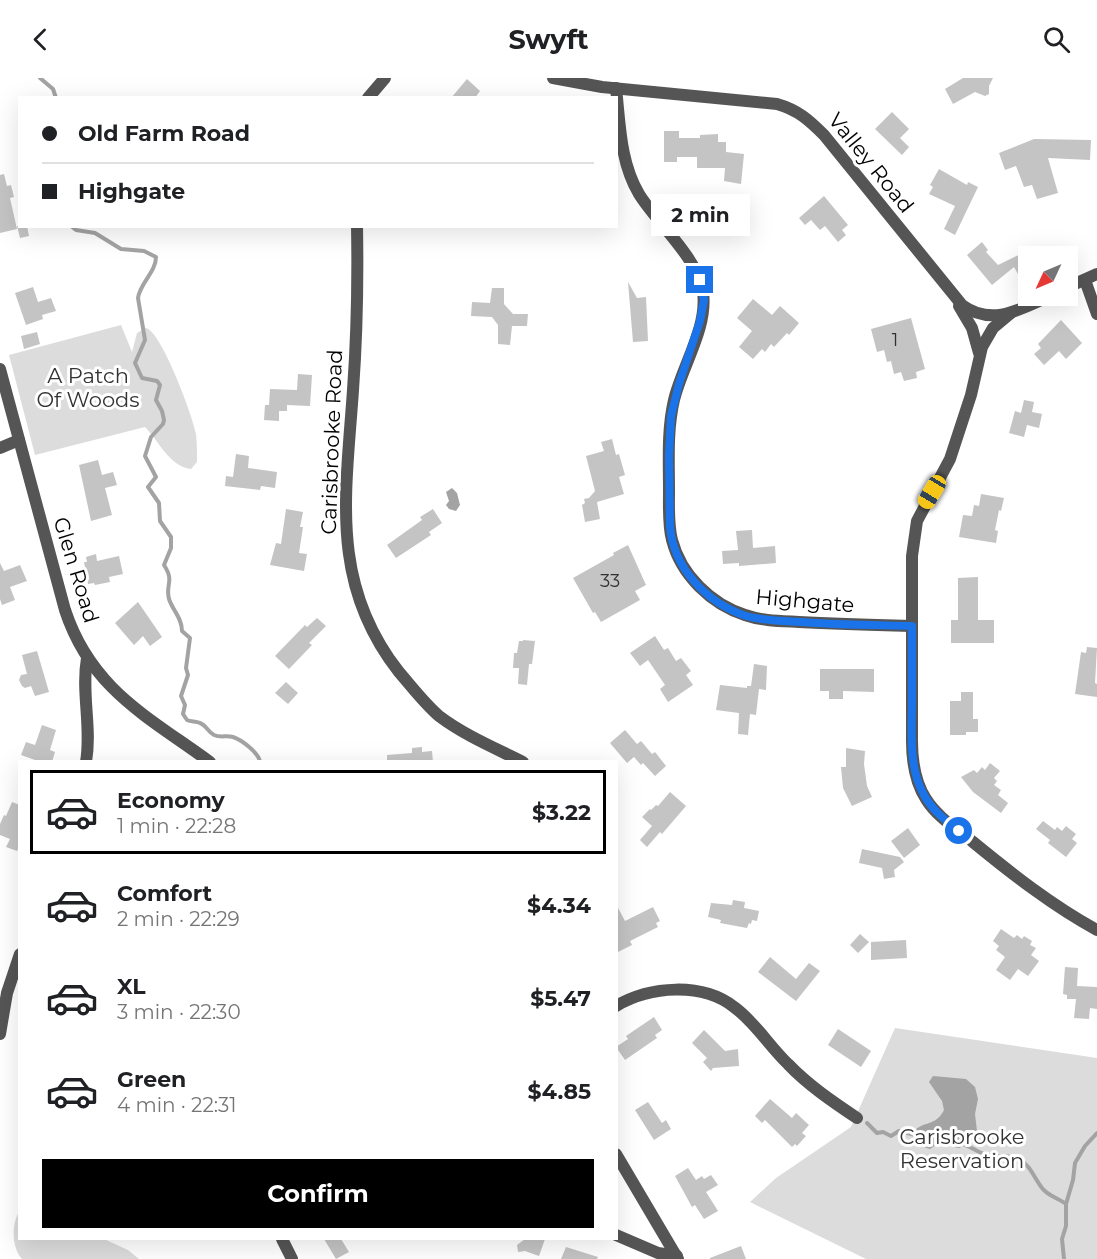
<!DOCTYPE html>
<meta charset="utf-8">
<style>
body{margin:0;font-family:Montserrat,sans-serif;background:#f6f6f6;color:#202124;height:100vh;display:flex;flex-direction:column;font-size:22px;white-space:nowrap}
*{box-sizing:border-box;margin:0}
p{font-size:20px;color:#757577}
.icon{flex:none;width:33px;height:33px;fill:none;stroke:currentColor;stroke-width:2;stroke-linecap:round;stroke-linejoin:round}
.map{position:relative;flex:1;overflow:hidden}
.details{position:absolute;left:18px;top:682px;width:600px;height:480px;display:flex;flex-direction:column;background:#fff;border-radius:0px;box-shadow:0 6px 24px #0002}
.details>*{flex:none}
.top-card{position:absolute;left:18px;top:18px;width:600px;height:132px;border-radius:0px;box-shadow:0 6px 24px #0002;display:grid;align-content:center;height:132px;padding:0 24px;background:#fff}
.needle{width:39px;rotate:226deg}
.tools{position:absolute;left:1018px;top:168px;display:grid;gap:12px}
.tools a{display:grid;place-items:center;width:60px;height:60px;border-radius:0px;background:#fff;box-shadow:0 6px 24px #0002;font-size:30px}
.end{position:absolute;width:27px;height:27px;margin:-14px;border:8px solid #1a73e8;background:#fff;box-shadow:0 0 0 3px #fff}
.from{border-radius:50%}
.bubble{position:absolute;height:42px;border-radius:0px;background:#fff;box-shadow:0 6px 24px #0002;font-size:20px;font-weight:700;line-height:42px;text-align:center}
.car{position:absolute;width:18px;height:36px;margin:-18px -9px;border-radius:8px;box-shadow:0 0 4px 2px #0007;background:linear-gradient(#f5c518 24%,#345 0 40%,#f5c518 0 76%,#345 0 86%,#f5c518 0)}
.top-card b{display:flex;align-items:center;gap:21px;height:57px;font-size:22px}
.top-card b+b{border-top:2px solid #e0e0e0}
.top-card i{width:15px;height:15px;background:#202124}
ul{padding:10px 0 0;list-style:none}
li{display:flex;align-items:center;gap:18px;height:84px;margin:0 12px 9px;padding:0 12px;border:3px solid transparent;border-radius:0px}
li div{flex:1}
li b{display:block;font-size:22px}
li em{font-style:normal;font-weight:700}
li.selected{border-color:#000}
li>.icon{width:54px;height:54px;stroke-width:1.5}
.primary-button{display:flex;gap:12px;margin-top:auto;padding:12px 24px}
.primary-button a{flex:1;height:69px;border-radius:0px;background:#000;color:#fff;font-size:24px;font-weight:700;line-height:69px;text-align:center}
header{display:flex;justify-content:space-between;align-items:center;height:78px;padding:0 24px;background:#fff;font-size:27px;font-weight:700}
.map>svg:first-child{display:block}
.green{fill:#dcdcdc}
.water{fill:#a3a3a3}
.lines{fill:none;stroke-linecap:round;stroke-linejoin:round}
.stream{stroke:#a3a3a3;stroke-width:4}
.building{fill:#c4c4c4}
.minor{stroke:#555;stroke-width:12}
.tertiary{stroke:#555;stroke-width:12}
.route{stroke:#1a73e8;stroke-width:8}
.labels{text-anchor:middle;stroke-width:6;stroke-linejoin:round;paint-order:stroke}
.number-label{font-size:18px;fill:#313131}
.street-label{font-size:21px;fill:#000;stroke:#fff}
.park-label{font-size:21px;fill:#333;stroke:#fff}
</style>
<header><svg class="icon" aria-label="back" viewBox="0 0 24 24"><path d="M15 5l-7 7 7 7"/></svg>Swyft<svg class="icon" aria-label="search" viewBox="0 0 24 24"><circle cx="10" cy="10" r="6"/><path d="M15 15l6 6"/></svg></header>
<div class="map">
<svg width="1097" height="1181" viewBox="0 0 1097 1181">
<rect width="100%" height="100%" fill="#fff"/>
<g class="green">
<path d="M121,247L132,274L137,255L146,250C161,253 193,338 196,356C197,365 197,375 197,384L191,391C169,388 159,363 145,349L35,377L9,277Z"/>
<polygon points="895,950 1097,980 1097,1181 866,1181 750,1124 776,1100 851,1049"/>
<path d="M19,1134L20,1161H104L128,1172L139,1181H22C12,1170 11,1147 19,1134Z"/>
</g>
<g class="water">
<polygon points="452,410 457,415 460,427 456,433 449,431 446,427 449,423 446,414"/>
<path d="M933,998L966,1001L975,1009L978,1021L975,1036L977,1053L975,1059L965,1067L959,1068L947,1062L941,1064L930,1071C920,1069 915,1063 915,1052C925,1043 936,1048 944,1032L942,1023L929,1004Z"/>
</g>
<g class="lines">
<g class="stream">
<polyline points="40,0 53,11 56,20"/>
<path d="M71,148L76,152L95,155L121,171L144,173L156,179C156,194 140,205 138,220L145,262L135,285L142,300L157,303L160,307L156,322L162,333L164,342L163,346L151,359L145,378L156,399L148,409L159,425L160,443L171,459V470L164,487C175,504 165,506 169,521C173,533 182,540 182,553L190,560L186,590L188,597L181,618L185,627L183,636L187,642C191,644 196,643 200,645C206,647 208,654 214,657C221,660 226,657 233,659C242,662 259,675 260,684"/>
<polyline points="867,1045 877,1055 883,1054 891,1058 899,1053 920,1058"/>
<polyline points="938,1063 959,1068"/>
<path d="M965,1067C973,1070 979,1075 987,1077C998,1081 1008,1075 1019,1081C1031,1088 1034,1100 1042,1110C1048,1118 1058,1120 1066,1126"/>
<polyline points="1064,1181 1062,1161 1066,1148 1066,1126 1073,1102 1075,1085 1085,1068 1097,1055"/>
</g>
</g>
<g class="building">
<polygon points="963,0 993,0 989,8 989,16 985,18 975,14 953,26 945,11"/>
<polygon points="467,1 480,13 475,20 451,20"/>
<polygon points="892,34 909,51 900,60 909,69 902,77 875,51"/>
<polygon points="664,53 679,53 679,60 700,60 700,57 718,56 718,64 726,64 726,74 744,76 741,106 724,103 725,90 697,90 697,79 677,79 677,84 664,84"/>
<polygon points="1034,61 1091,62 1090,82 1048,80 1058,115 1037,121 1032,107 1024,109 1016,88 1005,92 999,75"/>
<polygon points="939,91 967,107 968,104 978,109 955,157 944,151 955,128 929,116 933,109 930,107"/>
<polygon points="4,96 7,108 11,107 14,119 10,120 17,151 0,155 0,97"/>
<polygon points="824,118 848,147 842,152 846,157 838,164 825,148 820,152 811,142 805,147 799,140"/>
<polygon points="17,148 27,148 29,158 20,160"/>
<polygon points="982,164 988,172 986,174 998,187 1029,172 1029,190 1018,196 1014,189 992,207 967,177"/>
<polygon points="628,204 637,220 646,219 648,263 633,264"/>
<polygon points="33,209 38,224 51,220 56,233 42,237 43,241 26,247 15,215"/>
<polygon points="492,210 504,210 504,226 513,236 528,236 527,248 512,248 510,267 498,266 498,247 492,239 471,238 472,224 490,225"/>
<polygon points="753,221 772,237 780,228 799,245 789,257 787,255 774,269 771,266 765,274 762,271 753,281 739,269 752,253 737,240"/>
<polygon points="911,240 925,291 916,294 917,300 904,303 901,294 894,296 891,283 887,284 884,272 877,274 871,251"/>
<polygon points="1061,242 1082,265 1066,281 1059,273 1044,287 1034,276 1041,270 1038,266"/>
<polygon points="37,254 40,266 24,271 21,258"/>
<polygon points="298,296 312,297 310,328 287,327 287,333 279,333 279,343 264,342 265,327 269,327 270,311 297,312"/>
<polygon points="1024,322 1034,324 1032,334 1042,336 1039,350 1027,347 1024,359 1009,355 1015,333 1021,335"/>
<polygon points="612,361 616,377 619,376 625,397 619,399 624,416 597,424 600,441 585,444 582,427 585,425 584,421 589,420 595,413 586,378 604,373 601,364"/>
<polygon points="236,376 249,378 248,390 277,394 275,410 261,408 260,412 225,408 226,398 233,399"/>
<polygon points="98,382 102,397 113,394 117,407 105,410 112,437 91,443 79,387"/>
<polygon points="981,416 1004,420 1001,433 999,432 995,452 998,453 996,465 959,459 963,437 972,438 974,427 979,428"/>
<polygon points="286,431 303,434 300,449 303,449 299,475 307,476 304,493 270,487 276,465 281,466"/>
<polygon points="433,431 442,445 429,454 431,457 396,480 387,467 422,442 420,439"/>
<polygon points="752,452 753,470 775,468 776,485 739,488 739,485 723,486 722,473 738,472 736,453"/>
<polygon points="628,467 646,507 635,513 640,522 601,544 595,534 593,535 573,500 614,477 613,475"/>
<polygon points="96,476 97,483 119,478 123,496 109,499 110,504 95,507 94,505 88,506 84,484 87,484 86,479"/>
<polygon points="0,485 4,493 20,487 27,503 10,509 15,522 2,527 0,521"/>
<polygon points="978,499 978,542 994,542 994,565 951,565 951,542 958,542 958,500"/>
<polygon points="138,524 162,559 150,568 143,558 134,567 115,545"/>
<polygon points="317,540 326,548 309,565 312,567 289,591 275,578 305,547 307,549"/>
<polygon points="655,558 664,572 668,570 676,583 681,580 691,593 686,597 693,607 668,624 660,611 665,607 648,582 640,588 630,575"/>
<polygon points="523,562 535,563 532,586 529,586 527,607 518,606 519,590 513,590 514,575 517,575 519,563 523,563"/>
<polygon points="1087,569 1097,570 1095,605 1097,606 1097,619 1075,616 1081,574 1086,575"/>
<polygon points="37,573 49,614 35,618 31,608 25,610 22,608 19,602 21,597 27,596 22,577"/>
<polygon points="754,586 767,588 766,612 759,611 756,637 750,636 748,657 738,656 739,635 716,632 720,607 747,610 747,608 751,608"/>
<polygon points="820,591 874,591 874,614 843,613 843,621 829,621 829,613 820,613"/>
<polygon points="286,604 298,615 288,626 275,615"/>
<polygon points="961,614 973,614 973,641 978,641 978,654 966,654 966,657 950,657 950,623 961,623"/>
<polygon points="42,647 56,652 50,672 55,674 52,684 35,684 35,682 21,677 26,664 35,667"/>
<polygon points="625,652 637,666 641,663 652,676 655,674 666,688 655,698 643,685 641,687 634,679 627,685 610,665"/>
<polygon points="422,669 422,674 432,673 433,684 387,684 387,677 412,675 412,670"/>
<polygon points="846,670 865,673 864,686 867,708 872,719 852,728 843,710 841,689 846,689"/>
<polygon points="990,685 1000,693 994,700 997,703 994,707 1001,712 998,717 1008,725 1001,735 973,714 961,699 974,692 977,695 982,689 985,692"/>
<polygon points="670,714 686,728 662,756 660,754 647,769 640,762 652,748 642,739 650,731 651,732 656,727 658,728"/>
<polygon points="12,724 20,727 20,767 17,773 6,769 10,761 0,757 0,746 4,737 6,738"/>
<polygon points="1043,743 1055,752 1057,749 1062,753 1066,748 1076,756 1072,761 1077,765 1066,779 1048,765 1050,762 1036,751"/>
<polygon points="908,750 920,767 904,780 891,763"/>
<polygon points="862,771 900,779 904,784 894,792 895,799 884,801 882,790 859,785"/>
<polygon points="733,822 745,824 744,830 759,833 757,843 752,842 751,846 749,845 747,850 720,845 721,842 708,839 711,825 732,827"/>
<polygon points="616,826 625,843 653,829 660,843 656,845 658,849 630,863 632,867 616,875"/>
<polygon points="1001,851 1014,860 1017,857 1022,861 1024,858 1032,863 1030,867 1036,870 1031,877 1039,883 1028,898 1018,891 1010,902 996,892 1005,879 996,872 999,868 993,863"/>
<polygon points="860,856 869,864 858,875 850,867"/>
<polygon points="906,862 907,880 871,882 871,864"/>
<polygon points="770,879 796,901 809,885 820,893 796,923 758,894"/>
<polygon points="1065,889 1078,890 1077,908 1097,909 1097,931 1090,930 1089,941 1074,940 1076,921 1067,921 1067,917 1063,916"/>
<polygon points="654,939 662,952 655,957 657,960 625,982 616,969 628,961 626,958"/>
<polygon points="838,951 871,973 861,989 828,967"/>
<polygon points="704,952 725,973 738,971 739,988 713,990 711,993 703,984 707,980 692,965"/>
<polygon points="770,1021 792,1040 796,1035 809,1047 802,1055 806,1058 797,1068 795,1066 792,1069 765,1042 762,1045 755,1038"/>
<polygon points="648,1024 662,1045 666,1042 671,1051 654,1062 635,1032"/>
<polygon points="688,1090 696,1102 702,1098 704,1101 711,1097 718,1107 706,1114 718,1133 704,1141 695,1127 692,1129 675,1098"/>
<polygon points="324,1161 341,1161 349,1174 336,1181"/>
<polygon points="525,1161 545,1161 539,1178 525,1173 518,1174 517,1167"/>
<polygon points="741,1168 746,1181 710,1181 710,1180"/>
<polygon points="566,1169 598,1179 597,1181 561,1181"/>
</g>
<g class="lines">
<g class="minor">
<path d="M553,0L602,9L777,26C798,32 809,42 824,57L962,227C992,249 1021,231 1050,218"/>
<path d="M616,10C620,46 620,84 639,116C656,144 698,180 703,214C708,250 682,288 674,322C667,352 669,383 669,413C669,429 668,447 672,462C681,497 711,526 745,537C762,543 781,543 799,544C837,546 874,547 912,548"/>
<polyline points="368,20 385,0"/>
<path d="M357,148C358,203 357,257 353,312C346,416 329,505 399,594C412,609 424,625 439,638C464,657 495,670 523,684"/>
<polyline points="1085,202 1097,236"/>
<polyline points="1068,209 1097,196"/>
<polyline points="959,228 972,250 979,275"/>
<path d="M1011,235L993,250L982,269L971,317L950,381L917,443L912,478V663C912,683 915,704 926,721C937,739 957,751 973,764C1012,796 1053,828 1097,852"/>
<polyline points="0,370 19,362"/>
<path d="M616,928C650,908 702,904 734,929C755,944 769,968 788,986C808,1007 833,1024 857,1040"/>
<polyline points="616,1157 658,1175 677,1178"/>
<polyline points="282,1161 292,1181"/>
</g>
<g class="tertiary">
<path d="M0,291L65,532C91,611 147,638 210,684"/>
<path d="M86,684C92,649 81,615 87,580"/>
<polyline points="0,956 7,915 20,876"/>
<polyline points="616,1076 678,1181"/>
</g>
</g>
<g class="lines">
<path class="route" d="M700,202L704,222L700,243L679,306L671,338L669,378L670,448C673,490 707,525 746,538C764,543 783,543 801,544C838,547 875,547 912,548C912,572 912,597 912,622C912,653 908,689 924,717C932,732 946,743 959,753"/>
</g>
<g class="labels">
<g class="number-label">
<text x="895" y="268">1</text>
<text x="610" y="509">33</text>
</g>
<g class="street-label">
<text transform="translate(871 85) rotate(51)" y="7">Valley Road</text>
<text transform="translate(332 364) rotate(-88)" y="7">Carisbrooke Road</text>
<text transform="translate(76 492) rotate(73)" y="7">Glen Road</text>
<text transform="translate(805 523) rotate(5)" y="7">Highgate</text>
</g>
<g class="park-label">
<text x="88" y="305">A Patch<tspan x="88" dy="24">Of Woods</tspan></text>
<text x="962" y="1066">Carisbrooke<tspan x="962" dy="24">Reservation</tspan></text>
</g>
</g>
</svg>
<div class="tools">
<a><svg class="needle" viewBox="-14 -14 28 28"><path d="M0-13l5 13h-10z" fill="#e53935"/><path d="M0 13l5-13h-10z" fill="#757577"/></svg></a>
</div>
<i class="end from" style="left:959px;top:753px"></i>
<i class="end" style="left:700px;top:202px"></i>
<div class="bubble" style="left:651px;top:116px;width:99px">2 min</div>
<i class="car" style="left:932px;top:414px;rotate:211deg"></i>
<div class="top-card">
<b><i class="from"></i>Old Farm Road</b>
<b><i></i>Highgate</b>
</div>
<section class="details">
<ul>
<li class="selected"><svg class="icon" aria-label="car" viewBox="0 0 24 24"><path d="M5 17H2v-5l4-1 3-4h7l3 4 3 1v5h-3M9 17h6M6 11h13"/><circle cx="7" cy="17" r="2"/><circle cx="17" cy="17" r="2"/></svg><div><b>Economy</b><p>1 min · 22:28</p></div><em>$3.22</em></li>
<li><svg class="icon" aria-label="car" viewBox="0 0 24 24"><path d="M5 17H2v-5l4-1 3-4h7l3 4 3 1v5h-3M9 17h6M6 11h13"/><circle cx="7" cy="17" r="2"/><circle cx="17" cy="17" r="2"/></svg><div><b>Comfort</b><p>2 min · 22:29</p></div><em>$4.34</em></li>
<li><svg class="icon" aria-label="car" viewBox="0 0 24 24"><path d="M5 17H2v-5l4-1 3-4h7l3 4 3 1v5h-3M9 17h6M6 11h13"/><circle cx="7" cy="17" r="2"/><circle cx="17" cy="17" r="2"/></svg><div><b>XL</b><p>3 min · 22:30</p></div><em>$5.47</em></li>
<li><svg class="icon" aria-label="car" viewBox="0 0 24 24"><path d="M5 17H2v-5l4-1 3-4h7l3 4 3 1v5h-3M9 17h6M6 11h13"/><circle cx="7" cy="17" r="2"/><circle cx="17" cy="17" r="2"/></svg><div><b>Green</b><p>4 min · 22:31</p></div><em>$4.85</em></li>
</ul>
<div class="primary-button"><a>Confirm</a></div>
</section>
</div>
